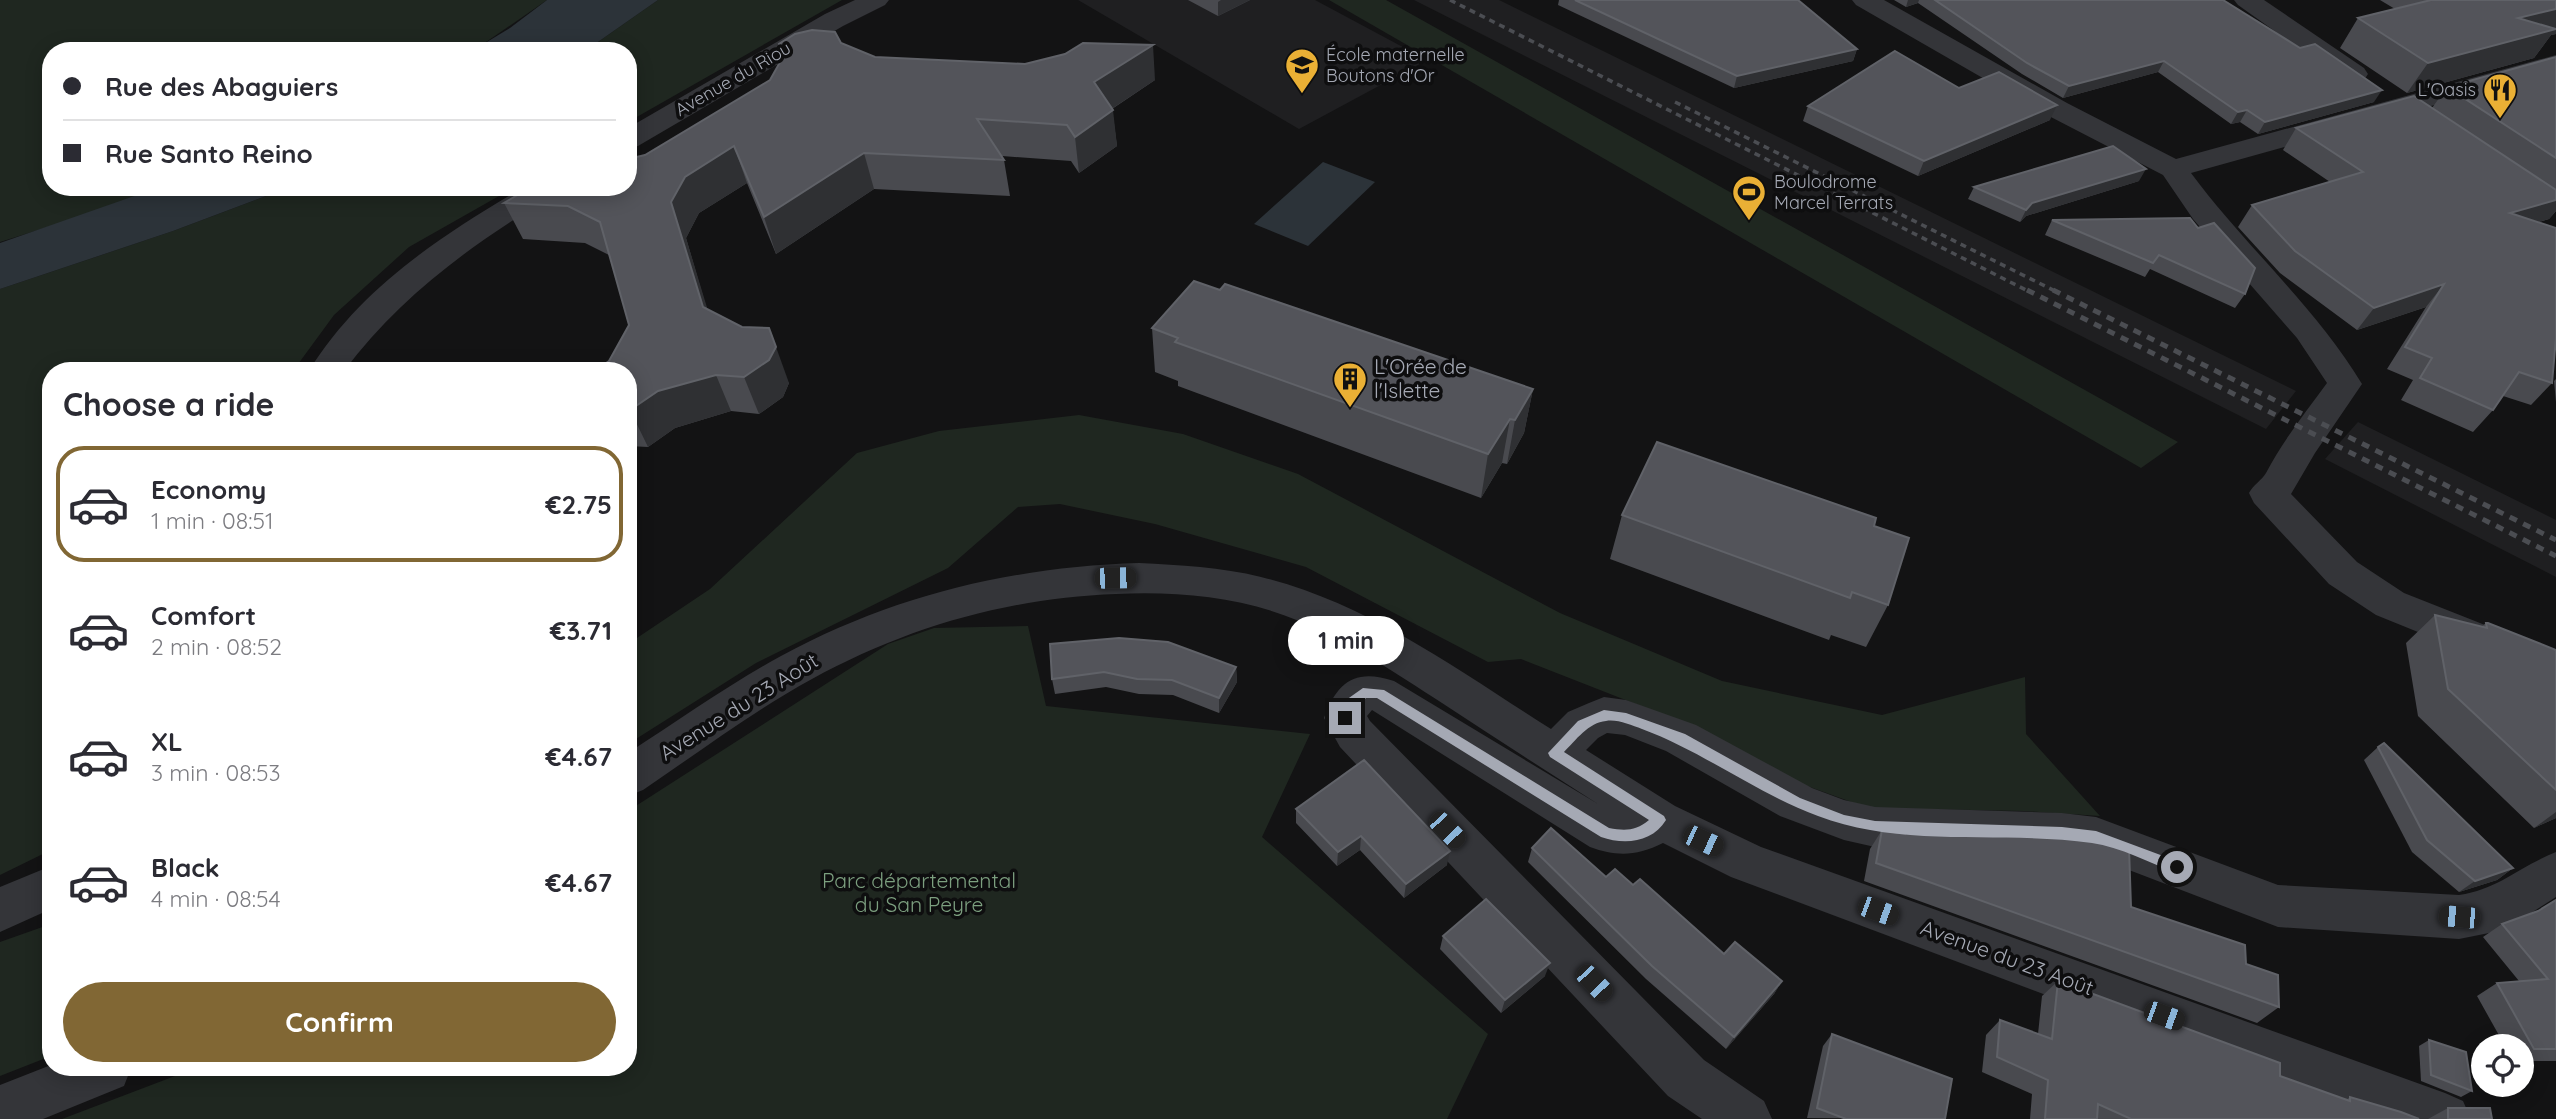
<!DOCTYPE html>
<meta charset="utf-8">
<style>
body{margin:0;font-family:Quicksand,sans-serif;background:#f2f2f3;color:#2b2b33;height:100vh;display:flex;flex-direction:column;font-size:26px;white-space:nowrap}
*{box-sizing:border-box;margin:0}
p{font-size:23px;color:#7c7c81}
.icon{flex:none;width:38px;height:38px;fill:none;stroke:currentColor;stroke-width:2;stroke-linecap:round;stroke-linejoin:round}
.map{position:relative;flex:1;overflow:hidden}
.details{position:absolute;left:42px;top:362px;width:595px;height:714px;display:flex;flex-direction:column;background:#fff;border-radius:28px;box-shadow:0 4px 18px #0003}
.details>*{flex:none}
.guide{position:absolute;left:42px;top:42px;width:595px;height:154px;border-radius:28px;box-shadow:0 4px 18px #0003;display:grid;align-content:center;height:154px;padding:0 21px;background:#fff}
.tools{position:absolute;left:2471px;top:1034px;display:grid;gap:14px}
.tools a{display:grid;place-items:center;width:63px;height:63px;border-radius:50%;background:#fff;box-shadow:0 4px 18px #0003;font-size:35px}
.end{position:absolute;width:32px;height:32px;margin:-16px;border:9px solid #a5a9b4;background:#111;box-shadow:0 0 0 4px #111}
.from{border-radius:50%}
.bubble{position:absolute;height:49px;border-radius:24px;background:#fff;box-shadow:0 4px 18px #0003;font-size:23px;font-weight:800;line-height:49px;text-align:center}
.car{position:absolute;width:21px;height:42px;margin:-21px -10px;border-radius:9px;box-shadow:0 0 5px 2px #0007;background:linear-gradient(#222 24%,#8ab4d8 0 40%,#222 0 76%,#8ab4d8 0 86%,#222 0)}
.guide b{display:flex;align-items:center;gap:24px;height:66px;font-size:26px}
.guide b+b{border-top:2px solid #e1e1e2}
.guide i{width:18px;height:18px;background:#2b2b33}
ul{padding:0;list-style:none}
li{display:flex;align-items:center;gap:21px;height:116px;margin:0 14px 10px;padding:0 7px;border:4px solid transparent;border-radius:28px}
li div{flex:1}
li b{display:block;font-size:26px}
li em{font-style:normal;font-weight:800}
li.on{border-color:#816734}
li>.icon{width:63px;height:63px;stroke-width:1.5}
h2{padding:0 21px;font-size:32px;line-height:84px}
.primary-button{display:flex;gap:14px;margin-top:auto;padding:14px 21px}
.primary-button a{flex:1;height:80px;border-radius:42px;background:#816734;color:#fff;font-size:28px;font-weight:800;line-height:80px;text-align:center}
.map>svg:first-child{display:block}
.built{fill:#1f1f21}
.green{fill:#1f2720}
.water{fill:#2c3339}
.lines{fill:none;stroke-linecap:round;stroke-linejoin:round}
.minor{fill:#343539;fill-rule:evenodd}
.rail-far1{stroke:#4b4d52;stroke-width:3.5;stroke-dasharray:6 5;stroke-linecap:butt}
.rail{stroke:#4b4d52;stroke-width:5;stroke-dasharray:8 7;stroke-linecap:butt}
.wall{fill:#494a4f}
.shaded-wall{fill:#2f3033}
.building{fill:#53545a;stroke:#606268;stroke-width:2}
.route{fill:#a5a9b4}
.labels{text-anchor:middle;stroke-width:7;stroke-linejoin:round;paint-order:stroke}
.far-poi-label{font-size:18px;fill:#a5a9b4;stroke:#0e0e0f;text-anchor:start}
.far-street-label{font-size:18px;fill:#a5a9b4;stroke:#0e0e0f}
.poi-label{font-size:21px;fill:#a5a9b4;stroke:#0e0e0f;text-anchor:start}
.street-label{font-size:21px;fill:#a5a9b4;stroke:#0e0e0f}
.park-label{font-size:21px;fill:#7c9f7f;stroke:#0e0e0f}
</style>
<div class="map">
<svg width="2556" height="1119" viewBox="0 0 2556 1119">
<rect width="100%" height="100%" fill="#131314"/>
<g class="built">
<polygon points="1078,0 1315,0 1427,60 1299,129"/>
<polygon points="1414,0 1499,0 2296,391 2266,429"/>
<polygon points="2358,422 2556,520 2556,577 2325,459"/>
</g>
<g class="green">
<polygon points="0,0 547,0 473,51 51,51 51,187 162,187 105,209 0,242"/>
<polygon points="658,0 842,0 628,122 628,51 585,51"/>
<polygon points="1329,0 1386,0 2178,442 2141,468"/>
<polygon points="290,187 515,187 409,247 334,315 293,371 51,371 51,850 0,875 0,289 173,231"/>
<polygon points="1079,415 1183,434 1298,474 1560,613 1722,681 1882,715 2025,677 2026,734 2100,816 2023,811 1868,808 1785,778 1646,708 1521,659 1488,662 1306,567 1155,524 1060,504 1018,507 948,568 756,663 628,744 628,644 710,589 857,453 939,431"/>
<polygon points="1028,626 1046,706 1310,734 1262,837 1488,1034 1447,1119 62,1119 196,1068 628,1068 628,811 888,644 934,628"/>
<polygon points="51,924 51,1056 0,1076 0,942"/>
</g>
<g class="water">
<polygon points="547,0 658,0 585,51 472,51 510,28"/>
<polygon points="1323,162 1375,182 1308,246 1254,224"/>
<polygon points="160,187 290,187 173,231 0,289 0,243"/>
</g>
<g class="lines">
<g class="minor">
<polygon points="855,0 889,0 885,5 843,26 638,146 628,149 628,128 825,14"/>
<path d="M1852,0H1884L2067,103L2176,159L2556,55V71L2191,173C2245,246 2315,306 2362,384L2315,453L2291,494L2357,562L2404,593L2556,653V688L2376,615L2329,584L2254,503L2249,493C2253,485 2262,480 2266,473C2282,442 2305,413 2327,383L2297,338L2193,219L2163,175L2047,115L1856,5Z"/>
<polygon points="2234,0 2264,0 2364,68 2368,74 2364,80 2354,82 2344,80 2238,5"/>
<path d="M524,187H561L557,193C475,242 402,294 344,371H309C359,289 443,234 524,187Z"/>
<path d="M1139,563C1180,565 1221,567 1261,577C1368,603 1459,671 1551,729L1568,712L1589,703L1604,697L1626,700L1696,725L1812,788L1844,800L1875,807L2062,813L2096,817L2278,885L2459,895C2499,889 2520,866 2556,852V897L2517,922L2489,933L2459,939L2278,927L2095,857L2062,853L1875,847L1844,840L1780,816L1666,751L1625,735L1607,733L1598,738L1586,750L1675,806L1761,847L2445,1093L2463,1101L2471,1119H2377L1731,877L1663,843C1637,856 1617,857 1590,847L1372,710L1367,716L1370,721L1704,1060L1764,1101L1772,1119H1702L1668,1096L1340,747L1324,718C1337,682 1355,668 1394,681L1598,804C1546,771 1494,737 1442,703C1395,673 1351,642 1299,621C1243,597 1177,591 1116,594C1008,598 907,627 812,679C753,711 699,752 643,790L628,796V753C679,720 728,685 781,656C894,595 1012,567 1139,563Z"/>
<polygon points="51,866 51,909 0,932 0,887"/>
<polygon points="51,1065 51,1068 131,1068 124,1086 43,1119 0,1119 0,1085"/>
</g>
<g class="rail-far1">
<polyline points="1450,0 2030,292"/>
<polyline points="1675,102 2057,292"/>
</g>
<g class="rail">
<polyline points="2027,290 2556,556"/>
<polyline points="2053,290 2556,540"/>
</g>
</g>
<g class="wall">
<polygon points="1188,0 1250,0 1218,16"/>
<polygon points="1559,0 1798,0 1857,49 1853,61 1734,88 1558,5"/>
<polygon points="1894,0 2223,0 2374,102 2258,134 2240,122 2231,124 2158,72 2063,98 2022,74 1918,3 1906,7"/>
<polygon points="2380,0 2556,0 2556,34 2551,35 2534,58 2407,93 2340,48 2358,18 2395,9"/>
<polygon points="841,43 875,57 1155,80 1112,109 1117,146 1079,173 1071,161 1002,156 1004,160 1010,196 874,189 776,254 747,183 699,213 686,238 707,310 789,383 783,397 759,414 731,411 675,428 648,447 628,446 628,371 609,361 629,325 609,255 585,243 523,239 504,203 645,155 770,80 783,58 779,44"/>
<polygon points="2556,57 2556,211 2549,219 2539,222 2552,383 2531,405 2503,396 2493,410 2473,432 2401,400 2413,380 2387,369 2426,307 2357,330 2280,273 2238,227 2252,205 2330,182 2283,150 2296,128 2432,108 2447,87"/>
<polygon points="1959,88 2050,120 1918,176 1803,121 1808,106"/>
<polygon points="2139,181 2026,216 2020,222 1968,199 1974,187"/>
<polygon points="2052,220 2198,228 2245,294 2235,308 2150,269 2145,277 2045,235"/>
<polygon points="1152,328 1533,389 1524,433 1507,464 1502,463 1481,498 1178,386 1178,381 1155,372"/>
<polygon points="2556,379 2556,402 2554,381"/>
<polygon points="1622,515 1874,526 1888,605 1866,647 1831,635 1829,640 1610,559"/>
<polygon points="2435,615 2481,627 2486,623 2556,650 2556,818 2534,828 2418,716 2406,643"/>
<polygon points="1050,644 1236,667 1237,682 1219,713 1173,695 1139,694 1106,687 1055,694 1052,679"/>
<polygon points="2378,747 2513,868 2497,880 2459,892 2412,852 2364,760"/>
<polygon points="1296,809 1447,865 1404,898 1360,850 1337,866 1296,823"/>
<polygon points="1882,830 1904,834 1905,832 2131,907 2246,964 2279,1007 2257,1023 1864,881 1870,849"/>
<polygon points="1532,848 1606,877 1633,885 1724,954 1782,981 1774,994 1726,1049 1646,979 1528,862"/>
<polygon points="2556,900 2556,1061 2522,1061 2522,1046 2505,1046 2477,996 2497,983 2519,981 2483,937 2502,924 2538,911"/>
<polygon points="1443,936 1545,976 1501,1013 1440,949"/>
<polygon points="2058,981 2280,1076 2346,1100 2350,1097 2419,1119 2030,1119 2032,1094 1982,1072 1986,1035 2000,1020 2038,1034 2042,996"/>
<polygon points="1832,1034 1945,1119 1807,1118 1823,1046"/>
<polygon points="2429,1040 2472,1091 2461,1097 2421,1081 2419,1046"/>
<polygon points="2448,1108 2492,1119 2428,1119"/>
</g>
<g class="shaded-wall">
<polygon points="1221,0 1250,0 1218,16 1218,2"/>
<polygon points="1908,0 1919,0 1918,3 1906,7"/>
<polygon points="2556,9 2556,34 2551,35 2534,58 2407,93 2428,63 2518,18"/>
<polygon points="1153,45 1155,80 1098,118 1094,82"/>
<polygon points="1857,49 1853,61 1734,88 1737,76"/>
<polygon points="2164,61 2158,72 2063,98 2069,86"/>
<polygon points="2382,90 2374,102 2258,134 2265,122"/>
<polygon points="2057,105 2050,120 1918,176 1924,161"/>
<polygon points="1113,110 1117,146 1079,173 1075,137"/>
<polygon points="2247,110 2240,122 2231,124 2238,112"/>
<polygon points="734,146 747,183 699,213 686,238 718,344 703,307 671,202 685,177"/>
<polygon points="864,153 874,189 776,254 764,217"/>
<polygon points="2146,169 2139,181 2026,216 2020,222 2026,210 2032,203"/>
<polygon points="2556,200 2556,211 2549,219 2492,235 2510,213"/>
<polygon points="2444,284 2426,307 2357,330 2374,308"/>
<polygon points="776,347 789,383 783,397 759,414 744,377"/>
<polygon points="716,375 731,411 675,428 648,447 630,410 658,391"/>
<polygon points="1533,389 1524,433 1507,464 1515,420"/>
<polygon points="1510,419 1502,463 1481,498 1488,454"/>
<polygon points="1236,667 1237,682 1219,713 1219,698"/>
<polygon points="2556,812 2556,818 2534,828"/>
<polygon points="1361,836 1360,850 1337,866 1338,852"/>
<polygon points="1450,851 1447,865 1404,898 1406,884"/>
<polygon points="2513,868 2497,880 2459,892 2475,881"/>
<polygon points="1550,963 1545,976 1501,1013 1505,1000"/>
<polygon points="1782,981 1774,994 1726,1049 1734,1037"/>
</g>
<g class="building">
<polygon points="1575,0 1798,0 1857,49 1737,76"/>
<polygon points="1935,0 2223,0 2300,48 2315,44 2382,90 2265,122 2247,110 2238,112 2164,61 2069,86 2027,63"/>
<polygon points="2431,0 2556,0 2556,9 2518,18 2556,29 2428,63 2358,18"/>
<polygon points="812,30 835,32 841,43 875,57 1025,64 1065,54 1083,43 1153,45 1094,82 1113,110 1075,137 1067,125 977,119 1004,160 864,153 764,217 734,146 685,177 671,202 703,307 742,327 769,328 776,347 769,360 744,377 716,375 658,391 630,410 628,410 628,371 595,371 609,361 629,325 600,222 568,206 504,203 531,187 628,187 628,159 645,155 770,80 784,55 779,44 795,34"/>
<polygon points="1895,51 1959,88 1999,72 2057,105 1924,161 1808,106"/>
<polygon points="2556,57 2556,158 2447,87"/>
<polygon points="2414,96 2556,190 2556,200 2510,213 2556,228 2556,338 2552,383 2519,372 2493,410 2420,378 2432,358 2405,347 2444,284 2374,308 2295,251 2252,205 2363,172 2296,128"/>
<polygon points="2113,146 2146,169 2032,203 2026,210 1974,187"/>
<polygon points="2190,218 2198,228 2214,223 2255,268 2245,294 2159,255 2153,263 2052,220"/>
<polygon points="1194,281 1220,290 1225,284 1533,389 1515,420 1510,419 1488,454 1175,342 1178,338 1152,328"/>
<polygon points="1657,442 1876,518 1874,526 1909,538 1888,605 1852,592 1850,598 1622,515"/>
<polygon points="2435,615 2487,628 2486,623 2488,623 2556,650 2556,790 2448,689"/>
<polygon points="1119,638 1168,642 1236,667 1219,698 1172,680 1137,679 1104,672 1052,679 1050,644"/>
<polygon points="2384,743 2513,868 2475,881 2427,840 2378,747"/>
<polygon points="1364,760 1450,851 1406,884 1361,836 1338,852 1296,809"/>
<polygon points="1551,828 1606,877 1615,869 1633,885 1640,879 1724,954 1735,942 1782,981 1734,1037 1652,966 1532,848"/>
<polygon points="1882,830 1905,834 1905,832 2078,837 2111,841 2129,848 2131,907 2245,945 2246,964 2278,975 2279,1007 1876,863"/>
<polygon points="1486,899 1550,963 1505,1000 1443,936"/>
<polygon points="2556,900 2556,1049 2534,1049 2497,983 2548,979 2502,924 2538,911"/>
<polygon points="2058,981 2280,1063 2280,1076 2350,1101 2350,1097 2401,1112 2419,1119 2131,1119 2098,1104 2097,1119 2045,1119 2048,1080 1997,1057 2000,1020 2052,1039"/>
<polygon points="1832,1034 1952,1079 1945,1119 1846,1119 1817,1108"/>
<polygon points="2429,1040 2466,1052 2472,1091 2431,1075"/>
<polygon points="2448,1108 2490,1108 2492,1119 2448,1119"/>
</g>
<path class="route" d="M1363,688L1384,690L1609,828C1625,831 1636,831 1649,820L1550,757L1548,753L1578,721L1604,710L1626,713L1685,734L1800,798L1844,815L1875,821L2062,827L2096,831L2182,863L2184,867L2177,873C2150,863 2120,847 2092,843C2001,830 1904,849 1818,816C1756,793 1704,752 1642,729C1631,725 1617,719 1606,721C1589,722 1575,741 1564,752L1664,816L1666,820C1652,843 1624,845 1601,837L1377,698H1366L1355,707L1349,721H1341L1339,718L1346,700Z"/>
<defs>
<g id="school-pin" transform="scale(1.75)"><path d="M0 17L-7.5 6A9.5 9.5 0 1 1 7.5 6Z" fill="#eab035" stroke="#0e0e0f"/><path d="M0-5L7-2L0 1L-7-2ZM-4 1L0 2.5L4 1V4Q0 6-4 4Z" fill="#111"/></g>
<g id="restaurant-pin" transform="scale(1.75)"><path d="M0 17L-7.5 6A9.5 9.5 0 1 1 7.5 6Z" fill="#eab035" stroke="#0e0e0f"/><path d="M-5-6h1v4h1v-4h1v4h1v-4h1v5L-1.5 .5V6h-2V.5L-5-1ZM5-6V6H3V1.5H1.5Q1.5-4 5-6Z" fill="#111"/></g>
<g id="stadium-pin" transform="scale(1.75)"><path d="M0 17L-7.5 6A9.5 9.5 0 1 1 7.5 6Z" fill="#eab035" stroke="#0e0e0f"/><path d="M0-5a6.5 5 0 1 0 0 10a6.5 5 0 1 0 0-10ZM-3.5-1.8h7v3.6h-7Z" fill="#111"/></g>
<g id="building-pin" transform="scale(1.75)"><path d="M0 17L-7.5 6A9.5 9.5 0 1 1 7.5 6Z" fill="#eab035" stroke="#0e0e0f"/><path d="M-4-6H4V6H1V3H-1V6H-4ZM-2.5-4.3h1.7v1.8h-1.7ZM.8-4.3h1.7v1.8H.8ZM-2.5-1h1.7V.8h-1.7ZM.8-1h1.7V.8H.8Z" fill="#111"/></g>
</defs>
<g fill-rule="evenodd">
<use href="#school-pin" x="1302" y="65"/>
<use href="#restaurant-pin" x="2500" y="90"/>
<use href="#stadium-pin" x="1749" y="192"/>
<use href="#building-pin" x="1350" y="379"/>
</g>
<g class="labels">
<g class="far-poi-label">
<text x="1326" y="61">École maternelle<tspan x="1326" dy="21">Boutons d'Or</tspan></text>
<text x="2476" y="96" text-anchor="end">L'Oasis</text>
<text x="1774" y="188">Boulodrome<tspan x="1774" dy="21">Marcel Terrats</tspan></text>
</g>
<g class="far-street-label">
<text transform="translate(733 79) rotate(-30)" y="6">Avenue du Riou</text>
</g>
<g class="poi-label">
<text x="1374" y="374">L'Orée de<tspan x="1374" dy="24">l'Islette</tspan></text>
</g>
<g class="street-label">
<text transform="translate(739 707) rotate(-32)" y="7">Avenue du 23 Août</text>
<text transform="translate(2007 958) rotate(20)" y="7">Avenue du 23 Août</text>
</g>
<g class="park-label">
<text x="919" y="888">Parc départemental<tspan x="919" dy="24">du San Peyre</tspan></text>
</g>
</g>
</svg>
<div class="tools">
<a><svg class="icon" aria-label="locate" viewBox="0 0 24 24"><circle cx="12" cy="12" r="6"/><path d="M12 2v4M12 18v4M2 12h4M18 12h4"/></svg></a>
</div>
<i class="end from" style="left:2177px;top:867px"></i>
<i class="end" style="left:1345px;top:718px"></i>
<div class="bubble" style="left:1288px;top:616px;width:116px">1 min</div>
<i class="car" style="left:1115px;top:578px;rotate:89deg"></i>
<i class="car" style="left:1447px;top:830px;rotate:136deg"></i>
<i class="car" style="left:1703px;top:841px;rotate:115deg"></i>
<i class="car" style="left:1878px;top:911px;rotate:110deg"></i>
<i class="car" style="left:2459px;top:917px;rotate:275deg"></i>
<i class="car" style="left:1594px;top:983px;rotate:136deg"></i>
<i class="car" style="left:2164px;top:1016px;rotate:110deg"></i>
<div class="guide">
<b><i class="from"></i>Rue des Abaguiers</b>
<b><i></i>Rue Santo Reino</b>
</div>
<section class="details">
<h2>Choose a ride</h2>
<ul>
<li class="on"><svg class="icon" aria-label="car" viewBox="0 0 24 24"><path d="M5 17H2v-5l4-1 3-4h7l3 4 3 1v5h-3M9 17h6M6 11h13"/><circle cx="7" cy="17" r="2"/><circle cx="17" cy="17" r="2"/></svg><div><b>Economy</b><p>1 min · 08:51</p></div><em>€2.75</em></li>
<li><svg class="icon" aria-label="car" viewBox="0 0 24 24"><path d="M5 17H2v-5l4-1 3-4h7l3 4 3 1v5h-3M9 17h6M6 11h13"/><circle cx="7" cy="17" r="2"/><circle cx="17" cy="17" r="2"/></svg><div><b>Comfort</b><p>2 min · 08:52</p></div><em>€3.71</em></li>
<li><svg class="icon" aria-label="car" viewBox="0 0 24 24"><path d="M5 17H2v-5l4-1 3-4h7l3 4 3 1v5h-3M9 17h6M6 11h13"/><circle cx="7" cy="17" r="2"/><circle cx="17" cy="17" r="2"/></svg><div><b>XL</b><p>3 min · 08:53</p></div><em>€4.67</em></li>
<li><svg class="icon" aria-label="car" viewBox="0 0 24 24"><path d="M5 17H2v-5l4-1 3-4h7l3 4 3 1v5h-3M9 17h6M6 11h13"/><circle cx="7" cy="17" r="2"/><circle cx="17" cy="17" r="2"/></svg><div><b>Black</b><p>4 min · 08:54</p></div><em>€4.67</em></li>
</ul>
<div class="primary-button"><a>Confirm</a></div>
</section>
</div>
